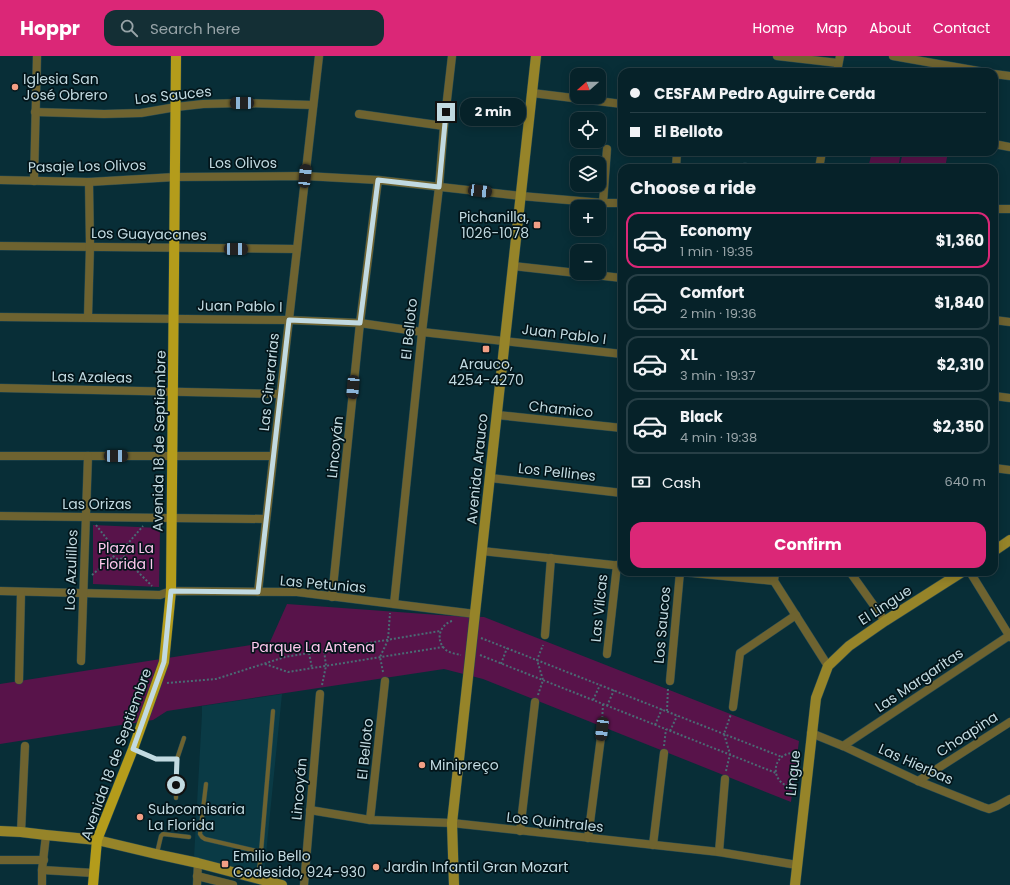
<!DOCTYPE html>
<meta charset="utf-8">
<style>
body{margin:0;font-family:Poppins,sans-serif;background:#142f35;color:#f1f3f6;height:100vh;display:flex;flex-direction:column;font-size:15px;white-space:nowrap}
*{box-sizing:border-box;margin:0}
p{font-size:13px;color:#98a4a8}
.icon{flex:none;width:22px;height:22px;fill:none;stroke:currentColor;stroke-width:2;stroke-linecap:round;stroke-linejoin:round}
.map{position:relative;flex:1;overflow:hidden}
.panel{position:absolute;left:618px;top:108px;width:380px;height:412px;display:flex;flex-direction:column;background:#062229;border-radius:12px;box-shadow:0 2px 10px #0003,0 0 0 1px #273f46}
.panel>*{flex:none}
.top-card{position:absolute;left:618px;top:12px;width:380px;height:88px;border-radius:12px;box-shadow:0 2px 10px #0003,0 0 0 1px #273f46;display:grid;align-content:center;height:88px;padding:0 12px;background:#062229}
.needle{width:26px;rotate:249deg}
.buttons{position:absolute;left:570px;top:12px;display:grid;gap:8px}
.buttons a{display:grid;place-items:center;width:36px;height:36px;border-radius:8px;background:#062229;box-shadow:0 2px 10px #0003,0 0 0 1px #273f46;font-size:20px}
.end{position:absolute;width:18px;height:18px;margin:-9px;border:5px solid #c2dae1;background:#111;box-shadow:0 0 0 2px #111}
.from{border-radius:50%}
.bubble{position:absolute;height:28px;border-radius:12px;background:#062229;box-shadow:0 2px 10px #0003,0 0 0 1px #273f46;font-size:13px;font-weight:700;line-height:28px;text-align:center}
.car{position:absolute;width:12px;height:24px;margin:-12px -6px;border-radius:5px;box-shadow:0 0 3px 1px #0007;background:linear-gradient(#222 24%,#8ab4d8 0 40%,#222 0 76%,#8ab4d8 0 86%,#222 0)}
.top-card b{display:flex;align-items:center;gap:14px;height:38px;font-size:15px}
.top-card b+b{border-top:1px solid #273f46}
.top-card i{width:10px;height:10px;background:#f1f3f6}
ul{padding:0;list-style:none}
li{display:flex;align-items:center;gap:12px;height:56px;margin:0 8px 6px;padding:0 4px;border:2px solid #273f46;border-radius:12px}
li div{flex:1}
li b{display:block;font-size:15px}
li em{font-style:normal;font-weight:700}
li.active{border-color:#db2777}
li>.icon{width:36px;height:36px;stroke-width:1.5}
h2{padding:0 12px;font-size:18px;line-height:48px}
.pay{display:flex;align-items:center;gap:10px;height:44px;padding:0 12px;font-size:15px}
.pay p{margin-inline-start:auto}
.button{display:flex;gap:8px;margin-top:auto;padding:8px 12px}
.button a{flex:1;height:46px;border-radius:12px;background:#db2777;color:#fff;font-size:16px;font-weight:700;line-height:46px;text-align:center}
header{display:flex;align-items:center;gap:24px;box-sizing:border-box;height:56px;padding:0 20px;background:#db2777;color:#fff}
header strong{font-size:19px}
nav{display:flex;gap:22px;margin-inline-start:auto;font-size:14px}
.search{width:280px;height:36px;background:#142f35;display:flex;align-items:center;gap:10px;box-sizing:border-box;padding:0 14px;border-radius:12px;color:#98a4a8;font-size:15px}
.map>svg:first-child{display:block}
.built{fill:#0a3a45}
.green{fill:#58134a}
.lines{fill:none;stroke-linecap:round;stroke-linejoin:round}
.lane-casing{stroke:#264a52;stroke-width:5}
.street-casing{stroke:#264a52;stroke-width:9}
.secondary-casing{stroke:#264a52;stroke-width:11}
.primary-casing{stroke:#264a52;stroke-width:11}
.path{stroke:#4a6b74;stroke-width:2;stroke-dasharray:2 2;stroke-linecap:butt}
.lane{stroke:#6e6330;stroke-width:4}
.street{stroke:#6e6330;stroke-width:8}
.secondary{stroke:#968429;stroke-width:10}
.primary{stroke:#b49c1b;stroke-width:10}
.route{stroke:#c2dae1;stroke-width:5}
.poi-dot{fill:#f39f85;stroke:#03151a;stroke-width:1.5}
.labels{text-anchor:middle;stroke-width:3.5;stroke-linejoin:round;paint-order:stroke}
.poi-label{font-size:14px;fill:#c2dae1;stroke:#03151a;text-anchor:start}
.street-label{font-size:14px;fill:#c2dae1;stroke:#03151a}
.park-label{font-size:14px;fill:#fdc8ed;stroke:#03151a}
</style>
<header>
<strong>Hoppr</strong>
<div class="search"><svg class="icon" aria-label="search" viewBox="0 0 24 24"><circle cx="10" cy="10" r="6"/><path d="M15 15l6 6"/></svg>Search here</div>
<nav><a>Home</a><a>Map</a><a>About</a><a>Contact</a></nav>
</header>
<div class="map">
<svg width="1010" height="829" viewBox="0 0 1010 829">
<rect width="100%" height="100%" fill="#082e37"/>
<polygon class="built" points="282,638 264,818 194,802 202,658 202,650"/>
<g class="green">
<polygon points="872,96 901,96 898,112 868,112"/>
<polygon points="903,96 948,96 945,112 917,112 900,109"/>
<polygon points="93,469 160,472 159,531 93,528"/>
<polygon points="287,548 453,560 484,561 799,685 791,746 483,623 444,613 167,655 153,664 0,688 0,628 270,586"/>
</g>
<g class="lines">
<g class="lane-casing">
<g id="lane">
<polyline points="134,694 156,703 177,703 176,742"/>
<polyline points="177,703 184,682"/>
<polyline points="206,728 200,778 202,781 205,783 261,796 273,655"/>
<polyline points="157,797 161,780 163,778 189,781"/>
<polyline points="258,823 261,796"/>
</g>
</g>
<g class="street-casing">
<g id="street">
<polyline points="777,0 838,7"/>
<polyline points="893,0 984,16"/>
<polyline points="837,16 840,0"/>
<polyline points="994,18 1010,20"/>
<polyline points="532,37 622,48"/>
<polyline points="35,56 104,58 141,57 176,51 203,48 242,47 313,49"/>
<polyline points="359,58 444,70"/>
<polyline points="994,88 1010,91"/>
<polyline points="676,112 677,96"/>
<polyline points="745,112 745,111"/>
<polyline points="819,112 822,96"/>
<polyline points="0,124 89,126 175,121 305,120 378,124 521,140 603,147 622,147"/>
<polyline points="34,125 37,0"/>
<polyline points="603,147 607,93"/>
<polyline points="994,153 1010,153"/>
<polyline points="0,190 297,193"/>
<polyline points="513,210 622,222"/>
<polyline points="0,261 289,264 360,267 422,276 622,298"/>
<polyline points="88,261 90,190 89,126"/>
<polyline points="994,264 1010,266"/>
<polyline points="0,332 280,338"/>
<polyline points="994,340 1010,342"/>
<polyline points="497,359 622,372"/>
<polyline points="0,400 273,400"/>
<polyline points="994,412 1010,414"/>
<polyline points="490,422 622,437"/>
<polyline points="0,460 266,463"/>
<polyline points="482,495 622,510"/>
<polyline points="682,516 774,525"/>
<polyline points="775,516 774,525 828,610"/>
<polyline points="850,516 885,565"/>
<polyline points="970,516 1010,581"/>
<polyline points="0,535 160,539 171,535 297,536 475,558"/>
<polyline points="258,536 319,0"/>
<polyline points="332,541 360,267 378,124"/>
<polyline points="394,548 422,276 439,131 444,70 452,0"/>
<polyline points="545,579 551,502"/>
<polyline points="607,598 617,509"/>
<polyline points="81,605 88,400"/>
<polyline points="19,624 21,536"/>
<polyline points="670,625 680,516"/>
<polyline points="733,651 740,597 796,559"/>
<polyline points="811,677 843,690 918,725 983,751 989,753 997,750 1010,743"/>
<polyline points="843,690 1010,579"/>
<polyline points="918,725 1010,666"/>
<polyline points="310,754 370,764 452,767 719,796 797,809"/>
<polyline points="370,764 385,625"/>
<polyline points="520,775 535,646"/>
<polyline points="21,776 25,690"/>
<polyline points="588,782 602,673"/>
<polyline points="653,789 664,697"/>
<polyline points="719,796 725,723"/>
<polyline points="0,804 44,804"/>
<polyline points="42,814 94,817"/>
<polyline points="197,820 233,829"/>
<polyline points="42,829 42,814 46,779"/>
<polyline points="197,829 198,807"/>
<polyline points="304,829 320,638"/>
</g>
</g>
<g class="secondary-casing">
<g id="secondary">
<polyline points="994,495 1010,484"/>
<polyline points="0,775 21,776 46,779 97,784 156,798 198,807 282,829"/>
<polyline points="454,829 452,767 536,0"/>
<polyline points="795,829 816,642 828,610 849,590 885,565 962,516"/>
</g>
</g>
<g class="primary-casing">
<polyline id="primary" points="93,829 97,784 133,693 164,606 171,535 176,0"/>
</g>
<g class="path">
<polyline points="96,469 114,492"/>
<circle cx="119" cy="496" r="7"/>
<polyline points="124,492 143,470"/>
<polyline points="123,501 152,530"/>
<polyline points="92,519 114,500"/>
<path d="M452,565C439,569 435,585 446,594C450,597 456,598 461,599"/>
<polyline points="481,582 782,701"/>
<polyline points="309,597 312,612"/>
<polyline points="480,599 776,717"/>
<polyline points="265,608 288,616 443,591"/>
<polyline points="501,608 507,592"/>
<polyline points="383,616 380,601 388,584 390,557"/>
<polyline points="167,627 216,623 285,601 440,575"/>
<polyline points="322,629 326,610 324,594"/>
<polyline points="538,639 543,624 537,604 543,589"/>
<polyline points="593,644 600,629"/>
<polyline points="607,650 614,634"/>
<polyline points="667,655 668,632"/>
<polyline points="602,666 603,648"/>
<polyline points="655,669 662,653"/>
<polyline points="670,675 677,660"/>
<polyline points="664,690 666,673"/>
<polyline points="726,715 730,698 724,678 731,658"/>
<path d="M796,732C791,731 785,730 781,726C773,719 774,704 785,699C790,696 796,697 801,698"/>
</g>
<use href="#lane" class="lane"/>
<use href="#street" class="street"/>
<use href="#secondary" class="secondary"/>
<use href="#primary" class="primary"/>
</g>
<g class="lines">
<polyline class="route" points="176,729 177,703 156,703 133,693 164,606 171,535 258,536 289,264 360,267 378,124 439,131 446,56"/>
</g>
<g class="poi-dot">
<circle cx="15" cy="31" r="4"/>
<rect x="533" y="165" width="8" height="8" rx="2"/>
<rect x="482" y="289" width="8" height="8" rx="2"/>
<circle cx="422" cy="709" r="4"/>
<circle cx="140" cy="761" r="4"/>
<rect x="221" y="804" width="8" height="8" rx="2"/>
<circle cx="376" cy="811" r="4"/>
</g>
<g class="labels">
<g class="poi-label">
<text x="23" y="28">Iglesia San<tspan x="23" dy="16">José Obrero</tspan></text>
<text x="529" y="166" text-anchor="end">Pichanilla,<tspan x="529" dy="16">1026-1078</tspan></text>
<text x="486" y="313" text-anchor="middle">Arauco,<tspan x="486" dy="16">4254-4270</tspan></text>
<text x="430" y="714">Minipreço</text>
<text x="148" y="758">Subcomisaria<tspan x="148" dy="16">La Florida</tspan></text>
<text x="233" y="805">Emilio Bello<tspan x="233" dy="16">Codesido, 924-930</tspan></text>
<text x="384" y="816">Jardin Infantil Gran Mozart</text>
</g>
<g class="street-label">
<text transform="translate(173 39) rotate(-6)" y="5">Los Sauces</text>
<text x="243" y="112">Los Olivos</text>
<text transform="translate(87 110) rotate(-1)" y="5">Pasaje Los Olivos</text>
<text transform="translate(149 178) rotate(1)" y="5">Los Guayacanes</text>
<text transform="translate(240 250) rotate(1)" y="5">Juan Pablo I</text>
<text transform="translate(409 273) rotate(-84)" y="5">El Belloto</text>
<text transform="translate(564 278) rotate(7)" y="5">Juan Pablo I</text>
<text transform="translate(92 321) rotate(1)" y="5">Las Azaleas</text>
<text transform="translate(269 326) rotate(-84)" y="5">Las Cinerarias</text>
<text transform="translate(561 353) rotate(6)" y="5">Chamico</text>
<text transform="translate(159 385) rotate(-89)" y="5">Avenida 18 de Septiembre</text>
<text transform="translate(335 391) rotate(-84)" y="5">Lincoyán</text>
<text transform="translate(477 413) rotate(-84)" y="5">Avenida Arauco</text>
<text transform="translate(557 416) rotate(6)" y="5">Los Pellines</text>
<text x="97" y="453">Las Orizas</text>
<text transform="translate(71 514) rotate(-88)" y="5">Los Azulillos</text>
<text transform="translate(323 528) rotate(5)" y="5">Las Petunias</text>
<text transform="translate(885 549) rotate(-33)" y="5">El Lingue</text>
<text transform="translate(599 552) rotate(-84)" y="5">Las Vilcas</text>
<text transform="translate(662 569) rotate(-85)" y="5">Los Saucos</text>
<text transform="translate(919 624) rotate(-34)" y="5">Las Margaritas</text>
<text transform="translate(967 678) rotate(-33)" y="5">Choapina</text>
<text transform="translate(365 693) rotate(-84)" y="5">El Belloto</text>
<text transform="translate(116 698) rotate(-70)" y="5">Avenida 18 de Septiembre</text>
<text transform="translate(916 708) rotate(24)" y="5">Las Hierbas</text>
<text transform="translate(793 717) rotate(-84)" y="5">Lingue</text>
<text transform="translate(299 733) rotate(-85)" y="5">Lincoyán</text>
<text transform="translate(555 766) rotate(6)" y="5">Los Quintrales</text>
</g>
<g class="park-label">
<text x="126" y="497">Plaza La<tspan x="126" dy="16">Florida I</tspan></text>
<text x="313" y="596">Parque La Antena</text>
</g>
</g>
</svg>
<div class="buttons">
<a><svg class="needle" viewBox="-14 -14 28 28"><path d="M0-13l5 13h-10z" fill="#e53935"/><path d="M0 13l5-13h-10z" fill="#98a4a8"/></svg></a>
<a><svg class="icon" aria-label="locate" viewBox="0 0 24 24"><circle cx="12" cy="12" r="6"/><path d="M12 2v4M12 18v4M2 12h4M18 12h4"/></svg></a>
<a><svg class="icon" aria-label="layers" viewBox="0 0 24 24"><path d="M12 4l9 5-9 5-9-5zM3 14l9 5 9-5"/></svg></a>
<a>+</a>
<a>−</a>
</div>
<i class="end from" style="left:176px;top:729px"></i>
<i class="end" style="left:446px;top:56px"></i>
<div class="bubble" style="left:460px;top:42px;width:66px">2 min</div>
<i class="car" style="left:242px;top:47px;rotate:269deg"></i>
<i class="car" style="left:305px;top:120px;rotate:6deg"></i>
<i class="car" style="left:480px;top:135px;rotate:97deg"></i>
<i class="car" style="left:236px;top:193px;rotate:91deg"></i>
<i class="car" style="left:353px;top:331px;rotate:185deg"></i>
<i class="car" style="left:116px;top:400px;rotate:90deg"></i>
<i class="car" style="left:602px;top:673px;rotate:187deg"></i>
<div class="top-card">
<b><i class="from"></i>CESFAM Pedro Aguirre Cerda</b>
<b><i></i>El Belloto</b>
</div>
<section class="panel">
<h2>Choose a ride</h2>
<ul>
<li class="active"><svg class="icon" aria-label="car" viewBox="0 0 24 24"><path d="M5 17H2v-5l4-1 3-4h7l3 4 3 1v5h-3M9 17h6M6 11h13"/><circle cx="7" cy="17" r="2"/><circle cx="17" cy="17" r="2"/></svg><div><b>Economy</b><p>1 min · 19:35</p></div><em>$1,360</em></li>
<li><svg class="icon" aria-label="car" viewBox="0 0 24 24"><path d="M5 17H2v-5l4-1 3-4h7l3 4 3 1v5h-3M9 17h6M6 11h13"/><circle cx="7" cy="17" r="2"/><circle cx="17" cy="17" r="2"/></svg><div><b>Comfort</b><p>2 min · 19:36</p></div><em>$1,840</em></li>
<li><svg class="icon" aria-label="car" viewBox="0 0 24 24"><path d="M5 17H2v-5l4-1 3-4h7l3 4 3 1v5h-3M9 17h6M6 11h13"/><circle cx="7" cy="17" r="2"/><circle cx="17" cy="17" r="2"/></svg><div><b>XL</b><p>3 min · 19:37</p></div><em>$2,310</em></li>
<li><svg class="icon" aria-label="car" viewBox="0 0 24 24"><path d="M5 17H2v-5l4-1 3-4h7l3 4 3 1v5h-3M9 17h6M6 11h13"/><circle cx="7" cy="17" r="2"/><circle cx="17" cy="17" r="2"/></svg><div><b>Black</b><p>4 min · 19:38</p></div><em>$2,350</em></li>
</ul>
<div class="pay"><svg class="icon" aria-label="cash" viewBox="0 0 24 24"><path d="M3 7h18v10H3z"/><circle cx="12" cy="12" r="2"/></svg>Cash<p>640 m</p></div>
<div class="button"><a>Confirm</a></div>
</section>
</div>
